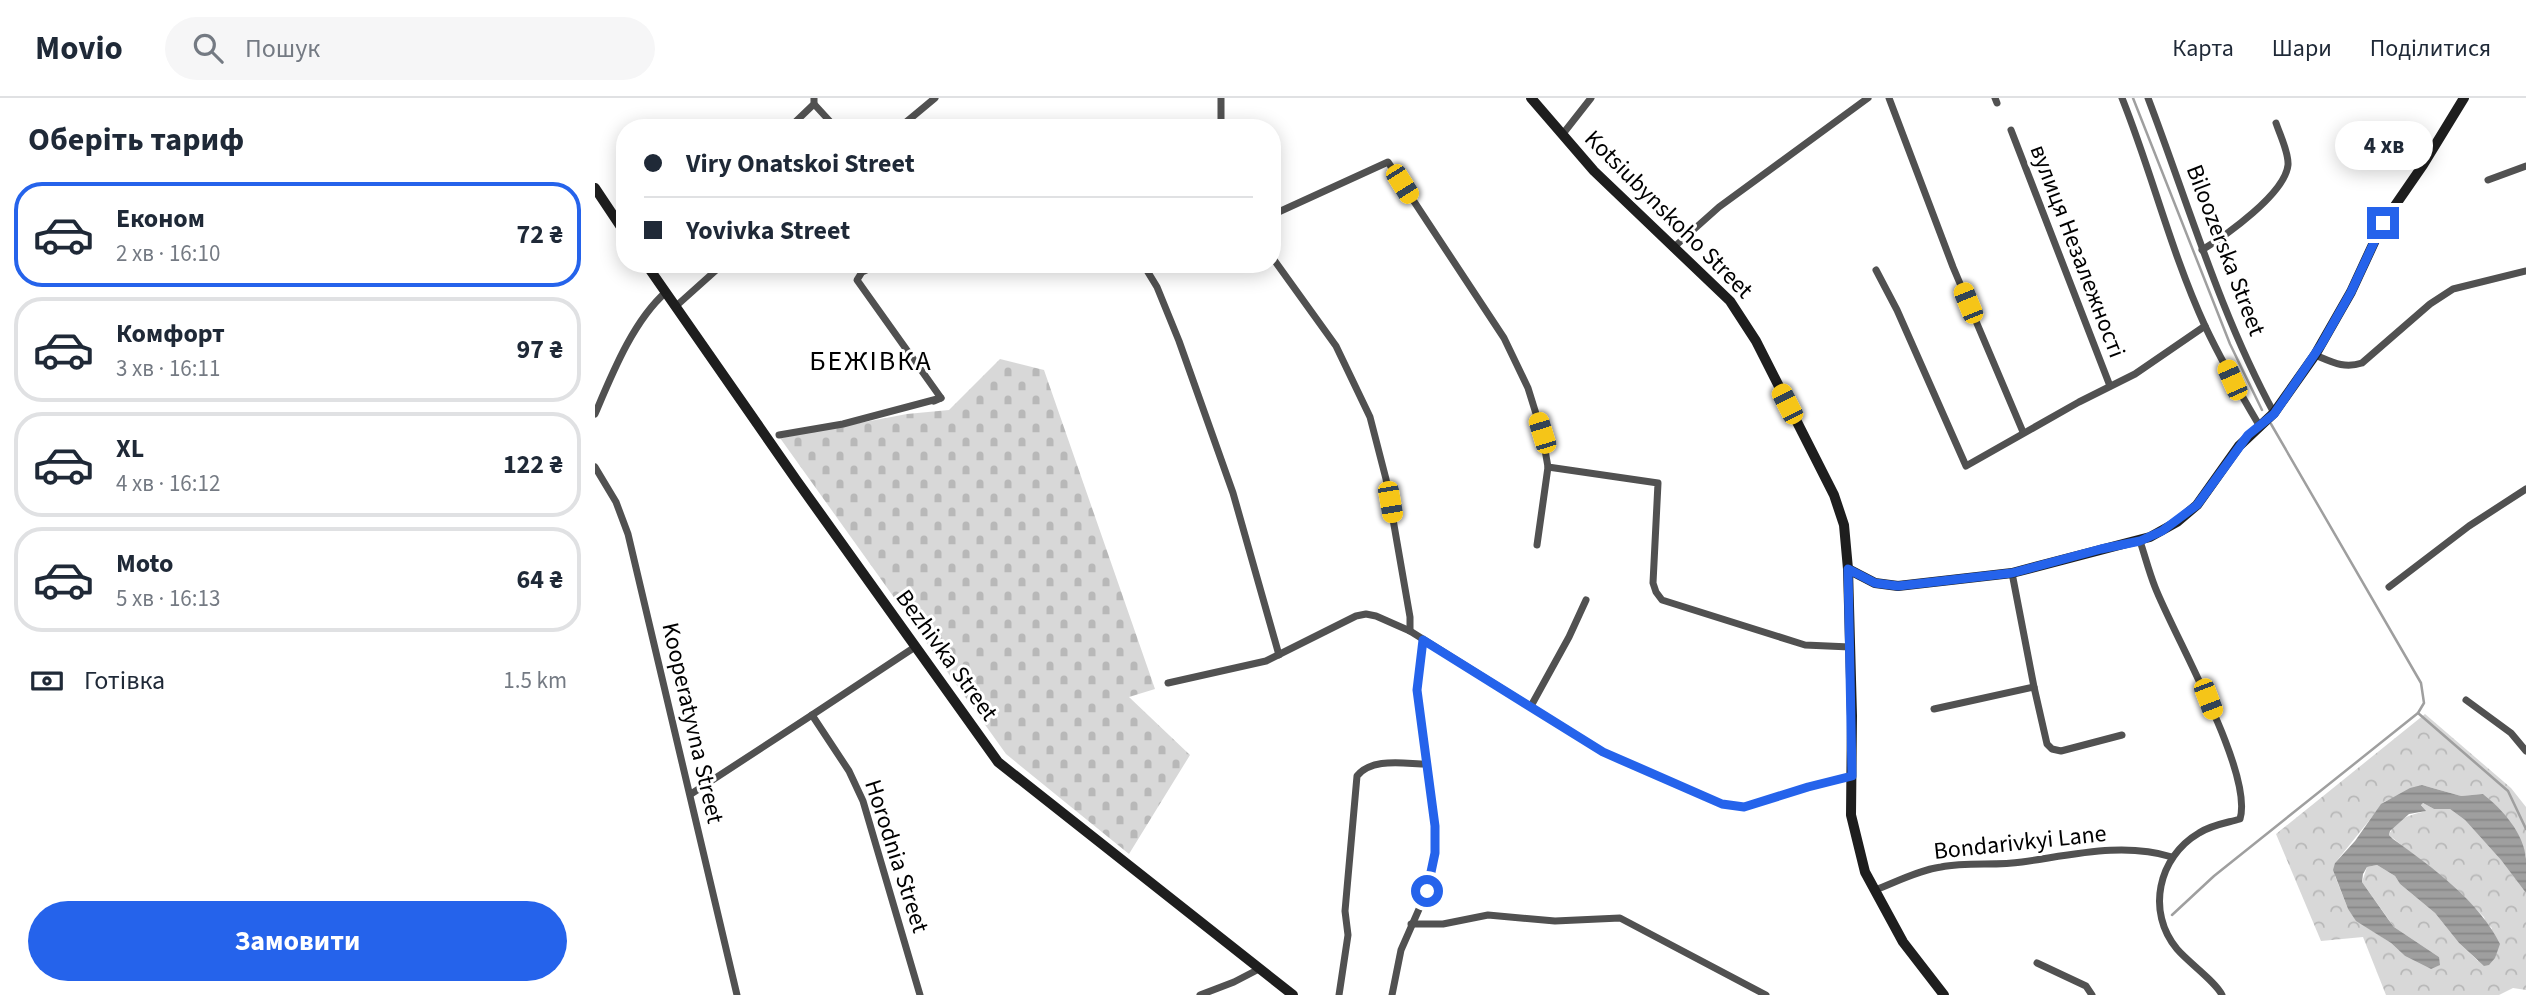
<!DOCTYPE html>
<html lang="uk">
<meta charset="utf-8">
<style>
body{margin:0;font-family:"Source Sans 3",sans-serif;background:#f6f6f7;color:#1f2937;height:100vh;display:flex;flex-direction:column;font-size:26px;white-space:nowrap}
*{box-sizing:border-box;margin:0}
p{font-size:23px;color:#747a83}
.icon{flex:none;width:38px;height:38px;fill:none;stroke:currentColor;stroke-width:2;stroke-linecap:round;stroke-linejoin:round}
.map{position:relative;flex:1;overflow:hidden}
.details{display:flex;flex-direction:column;background:#fff;width:595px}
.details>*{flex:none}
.top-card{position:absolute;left:21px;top:21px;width:665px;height:154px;border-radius:28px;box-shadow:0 4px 18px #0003;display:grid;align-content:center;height:154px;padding:0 28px;background:#fff}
.end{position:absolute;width:32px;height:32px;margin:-16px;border:9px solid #2563eb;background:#fff;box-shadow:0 0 0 4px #fff}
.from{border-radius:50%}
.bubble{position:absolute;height:49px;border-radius:24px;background:#fff;box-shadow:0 4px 18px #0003;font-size:23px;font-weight:700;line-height:49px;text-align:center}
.car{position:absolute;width:21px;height:42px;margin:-21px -10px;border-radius:9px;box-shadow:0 0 5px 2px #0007;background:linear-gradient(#f5c518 24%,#345 0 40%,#f5c518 0 76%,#345 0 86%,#f5c518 0)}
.top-card b{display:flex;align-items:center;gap:24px;height:66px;font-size:26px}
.top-card b+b{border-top:2px solid #e0e1e3}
.top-card i{width:18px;height:18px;background:#1f2937}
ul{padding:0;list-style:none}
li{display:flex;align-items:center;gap:21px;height:105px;margin:0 14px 10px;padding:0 14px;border:4px solid #e0e1e3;border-radius:28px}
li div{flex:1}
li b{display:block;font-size:26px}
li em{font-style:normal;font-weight:700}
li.active{border-color:#2563eb}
li>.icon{width:63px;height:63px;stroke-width:1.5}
h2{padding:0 28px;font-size:32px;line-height:84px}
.pay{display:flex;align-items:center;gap:18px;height:77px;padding:0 28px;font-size:26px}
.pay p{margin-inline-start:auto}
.primary-button{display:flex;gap:14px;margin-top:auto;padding:14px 28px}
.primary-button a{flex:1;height:80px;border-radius:42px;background:#2563eb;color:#fff;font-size:28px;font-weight:700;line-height:80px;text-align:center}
header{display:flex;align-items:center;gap:42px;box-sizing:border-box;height:98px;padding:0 35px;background:#fff;border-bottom:2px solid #e0e1e3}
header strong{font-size:33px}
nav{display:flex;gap:38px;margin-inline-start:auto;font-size:24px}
.search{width:490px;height:63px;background:#f6f6f7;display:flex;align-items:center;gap:18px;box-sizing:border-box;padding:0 24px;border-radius:38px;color:#747a83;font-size:26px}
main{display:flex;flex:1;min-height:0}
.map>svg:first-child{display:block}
.cemetery{fill:url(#cemetery-stones)}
.park{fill:url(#park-crowns)}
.water{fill:url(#water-rules)}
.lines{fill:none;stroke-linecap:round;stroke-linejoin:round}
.stream{stroke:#9f9f9f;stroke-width:2.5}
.street{stroke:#515151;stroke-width:7}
.secondary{stroke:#1e1e1e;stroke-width:10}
.route{stroke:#2563eb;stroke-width:9}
.labels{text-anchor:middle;stroke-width:6;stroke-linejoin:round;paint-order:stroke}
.street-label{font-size:24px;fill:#000;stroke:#fff}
.quarter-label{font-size:28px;letter-spacing:2px;fill:#000;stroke:#fff}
</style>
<header>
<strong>Movio</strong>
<div class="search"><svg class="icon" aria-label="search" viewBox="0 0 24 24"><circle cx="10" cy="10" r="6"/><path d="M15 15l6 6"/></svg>Пошук</div>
<nav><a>Карта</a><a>Шари</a><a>Поділитися</a></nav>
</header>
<main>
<section class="details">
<h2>Оберіть тариф</h2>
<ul>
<li class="active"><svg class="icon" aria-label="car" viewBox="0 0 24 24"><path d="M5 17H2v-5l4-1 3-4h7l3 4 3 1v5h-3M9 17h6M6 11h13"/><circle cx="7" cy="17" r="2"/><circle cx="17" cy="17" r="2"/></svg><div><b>Економ</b><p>2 хв · 16:10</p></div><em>72 ₴</em></li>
<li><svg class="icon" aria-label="car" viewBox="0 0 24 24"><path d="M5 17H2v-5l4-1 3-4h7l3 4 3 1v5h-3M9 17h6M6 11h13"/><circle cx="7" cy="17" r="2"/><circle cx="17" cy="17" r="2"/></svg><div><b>Комфорт</b><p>3 хв · 16:11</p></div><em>97 ₴</em></li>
<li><svg class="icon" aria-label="car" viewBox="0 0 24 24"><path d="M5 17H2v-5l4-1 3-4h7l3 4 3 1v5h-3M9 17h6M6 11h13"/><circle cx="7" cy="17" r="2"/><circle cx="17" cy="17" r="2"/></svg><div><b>XL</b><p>4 хв · 16:12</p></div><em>122 ₴</em></li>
<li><svg class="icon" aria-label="car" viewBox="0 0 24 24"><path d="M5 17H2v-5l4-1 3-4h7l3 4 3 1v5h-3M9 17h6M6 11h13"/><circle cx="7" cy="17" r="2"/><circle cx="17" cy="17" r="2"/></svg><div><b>Moto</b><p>5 хв · 16:13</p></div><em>64 ₴</em></li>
</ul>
<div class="pay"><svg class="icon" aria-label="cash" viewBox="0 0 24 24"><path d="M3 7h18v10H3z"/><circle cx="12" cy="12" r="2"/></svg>Готівка<p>1.5 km</p></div>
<div class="primary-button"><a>Замовити</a></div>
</section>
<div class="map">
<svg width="1931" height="897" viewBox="0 0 1931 897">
<defs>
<pattern id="cemetery-stones" width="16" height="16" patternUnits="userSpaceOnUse" patternTransform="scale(1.75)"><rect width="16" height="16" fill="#d8d8d8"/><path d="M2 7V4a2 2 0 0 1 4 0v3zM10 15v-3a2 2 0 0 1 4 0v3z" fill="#b8b8b8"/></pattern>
<pattern id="park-crowns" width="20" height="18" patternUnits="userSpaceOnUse" patternTransform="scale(1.75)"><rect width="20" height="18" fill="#d8d8d8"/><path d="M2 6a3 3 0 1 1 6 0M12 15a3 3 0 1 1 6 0" fill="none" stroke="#b8b8b8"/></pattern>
<pattern id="water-rules" width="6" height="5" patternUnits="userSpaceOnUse" patternTransform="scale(1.75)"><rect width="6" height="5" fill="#9f9f9f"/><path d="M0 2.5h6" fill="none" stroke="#878787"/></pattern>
</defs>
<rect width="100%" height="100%" fill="#fff"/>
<polygon class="cemetery" points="405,261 449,272 560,591 534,599 595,657 534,756 411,656 185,340 312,316 354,312"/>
<path class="park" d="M1830,616L1916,690L1931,709V758C1921,732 1909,713 1888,696L1866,698L1827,687L1789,704L1740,765V778L1753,811L1761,822L1796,845L1810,858L1836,871L1844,859L1799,829L1767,784L1772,769L1782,767L1800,778L1805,786L1840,815L1864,845L1883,863L1897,830L1891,825L1889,819L1849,781L1794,737C1802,719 1814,718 1830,713L1826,706L1828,705L1839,711H1855L1870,722L1906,762L1931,795V892L1918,890L1904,897H1791L1768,839L1726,843L1681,736Z"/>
<path class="water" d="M1827,687L1866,698L1888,696C1907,711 1929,735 1931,761C1931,772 1931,784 1931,795L1906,762L1870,722L1855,711H1839L1828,705L1826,707L1831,713L1814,716L1795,733L1794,737L1798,741C1837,769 1884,803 1905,846L1900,860L1894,867L1889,868L1864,845L1840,815L1805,786L1800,778L1782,767L1772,769L1768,776L1767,784L1793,821L1799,829L1844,859L1845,867L1836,871L1810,858L1796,845L1761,823L1753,811L1738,772L1740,765L1760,743L1786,706L1815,690Z"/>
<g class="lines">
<g class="stream">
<polyline points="1538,0 1635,246 1667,312"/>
<polyline points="1823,615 1913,693 1931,731"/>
<polyline points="1577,817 1619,778 1823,615 1829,605 1826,585 1676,326"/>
</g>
<g class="street">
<polyline points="1294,0 1358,169 1428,334"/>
<polyline points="1400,0 1402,5"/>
<path d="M1527,0C1557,75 1576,154 1610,228C1626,262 1645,295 1664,327"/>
<path d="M1553,0C1593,105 1625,216 1679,315"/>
<polyline points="219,6 241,30"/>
<polyline points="194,30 219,6 219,0"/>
<polyline points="304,30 340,0"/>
<polyline points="626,30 626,0"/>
<polyline points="1416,32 1515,288"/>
<polyline points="967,37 996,0"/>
<polyline points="1893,82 1931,68"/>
<polyline points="677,117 793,64 909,240 933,290 947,335 953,369 1063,385 1058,485 1061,494 1067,502 1210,547 1255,549"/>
<polyline points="1078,150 1124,109 1273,0"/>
<path d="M1607,152C1630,138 1690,96 1693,67C1694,55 1685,37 1681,25"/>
<polyline points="677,159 741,248 775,319 791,381 815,519 815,533"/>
<polyline points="284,166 267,174 262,182 346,300"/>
<polyline points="548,166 562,189 584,243 638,395 684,557"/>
<polyline points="1281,172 1302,212 1371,368 1484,304 1540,276 1610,228"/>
<polyline points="80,209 128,166"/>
<path d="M1720,257C1737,264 1749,271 1767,265L1835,206L1858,191L1931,173"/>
<path d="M0,316C17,276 38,223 71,194"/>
<polyline points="184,337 248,326 346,300 339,303"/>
<polyline points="0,369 21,404 33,436 142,897"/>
<path d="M1545,443C1550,458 1554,474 1560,489C1579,538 1659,675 1645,721C1631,725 1616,727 1604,735C1563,759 1551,814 1582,851C1594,865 1621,884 1627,897"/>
<polyline points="942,447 953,369"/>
<polyline points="1417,475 1439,589"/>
<polyline points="1794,489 1874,428 1931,391"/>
<polyline points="573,585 671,563 761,518 771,516 781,518 815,533 1008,654 1127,706 1148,709 1213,689 1257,678"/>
<polyline points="1871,602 1916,635 1931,653"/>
<polyline points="936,608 974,539 991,502"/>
<polyline points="1339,611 1439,589 1452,646 1457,651 1466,653 1527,637"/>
<polyline points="217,617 320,549"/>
<polyline points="96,696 217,617 254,673 268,703 325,897"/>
<path d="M1280,792C1301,784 1324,772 1346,769C1373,764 1401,768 1427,764C1477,757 1528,744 1577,759"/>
<polyline points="816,826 848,826 893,817 960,823 1025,820 1171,897"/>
<polyline points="1442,865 1491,888 1497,897"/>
<polyline points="605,897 639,884 664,871"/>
<path d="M744,897L753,837L750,813L762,678C777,659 810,666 832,666"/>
<polyline points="797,897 806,852 832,793 840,755 840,728 822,592 828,542"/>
</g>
<g class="secondary">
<polyline points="936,0 999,73 1135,203 1161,243 1239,397 1249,427 1253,471 1257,618 1256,717 1270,774 1308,844 1349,897"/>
<polyline points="0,90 30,135"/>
<polyline points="51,166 202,383 403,664 698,897"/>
<polyline points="1253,471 1280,485 1303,488 1417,475 1555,439 1582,424 1602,407 1644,348 1679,315 1720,257 1756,194 1788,125 1828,67 1869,0"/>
</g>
</g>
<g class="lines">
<polyline class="route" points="832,793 840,755 840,728 822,592 828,542 1008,654 1127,706 1149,709 1213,689 1257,678 1253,471 1280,485 1303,488 1417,475 1506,451 1545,443 1567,433 1602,407 1653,337 1679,316 1726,247 1756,194 1788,125"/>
</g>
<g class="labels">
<g class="street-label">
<text transform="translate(1074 116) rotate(45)" y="8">Kotsiubynskoho Street</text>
<text transform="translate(1631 152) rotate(69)" y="8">Biloozerska Street</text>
<text transform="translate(1483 153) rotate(69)" y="8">вулиця Незалежності</text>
<text transform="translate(352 557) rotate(54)" y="8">Bezhivka Street</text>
<text transform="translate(98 625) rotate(77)" y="8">Kooperatyvna Street</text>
<text transform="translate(1425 744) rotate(-6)" y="8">Bondarivkyi Lane</text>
<text transform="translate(302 758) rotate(72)" y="8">Horodnia Street</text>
</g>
<g class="quarter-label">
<text x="276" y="272">БЕЖІВКА</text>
</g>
</g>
</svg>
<i class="end from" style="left:832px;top:793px"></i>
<i class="end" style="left:1788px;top:125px"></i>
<div class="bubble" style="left:1740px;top:23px;width:98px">4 хв</div>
<i class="car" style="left:807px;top:86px;rotate:148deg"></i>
<i class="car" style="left:1373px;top:205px;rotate:338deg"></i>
<i class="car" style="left:1637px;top:282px;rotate:336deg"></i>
<i class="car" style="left:1192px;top:306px;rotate:333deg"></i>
<i class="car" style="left:947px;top:335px;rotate:343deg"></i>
<i class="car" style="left:795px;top:404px;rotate:170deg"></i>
<i class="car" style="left:1613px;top:601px;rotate:159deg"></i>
<div class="top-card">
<b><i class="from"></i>Viry Onatskoi Street</b>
<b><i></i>Yovivka Street</b>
</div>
</div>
</main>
